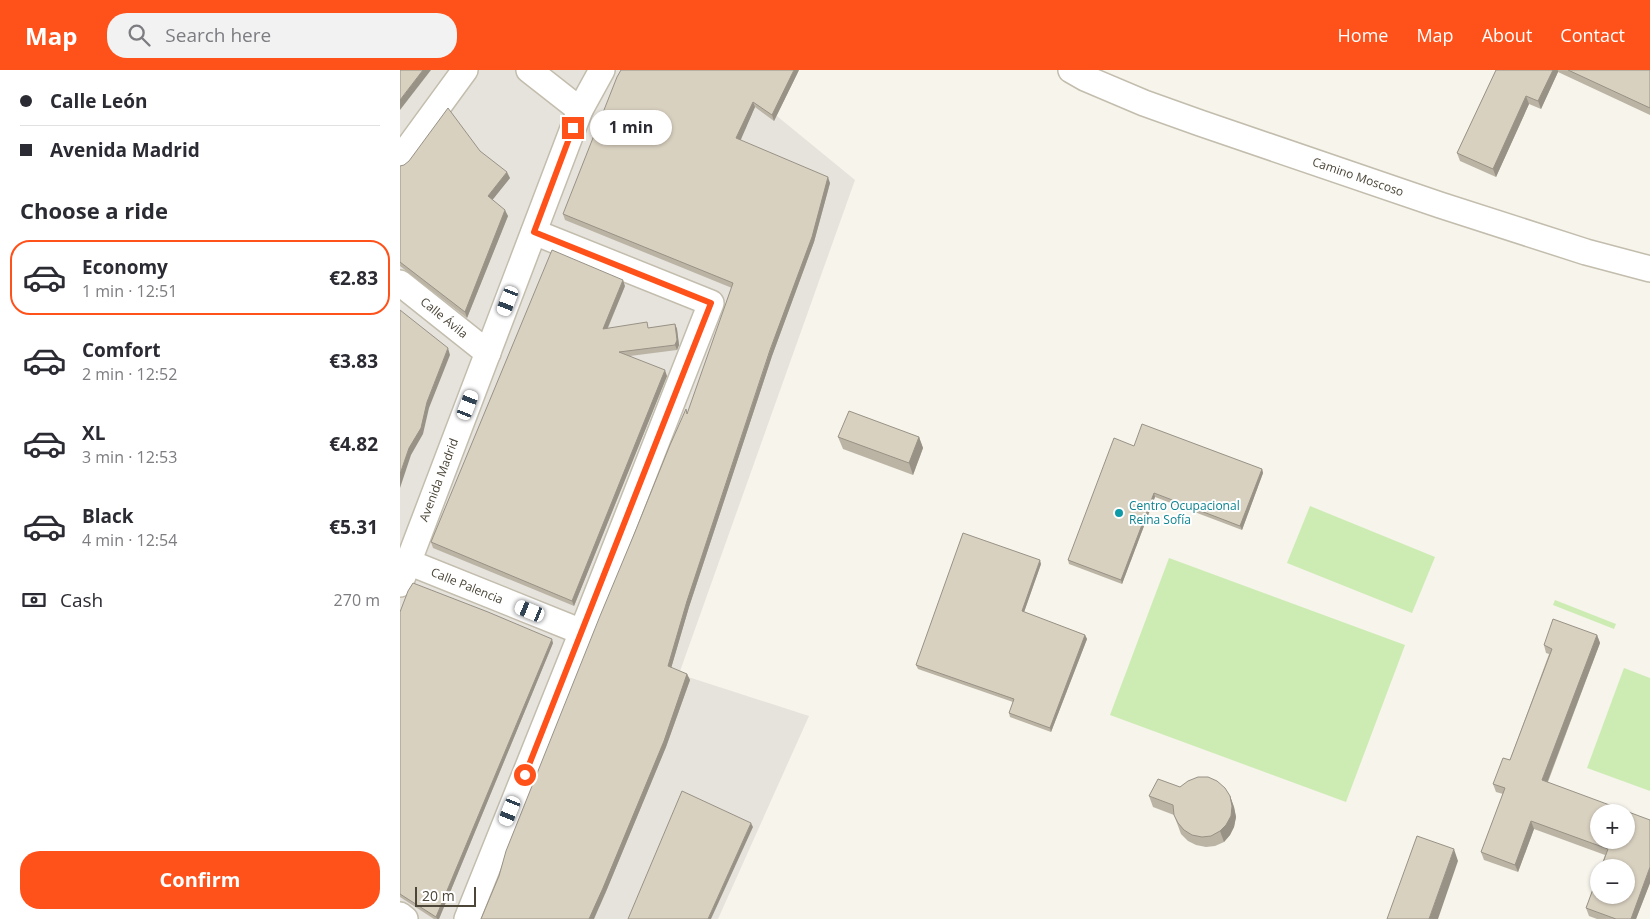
<!DOCTYPE html>
<meta charset="utf-8">
<style>
body{margin:0;font-family:"Open Sans",sans-serif;background:#f2f2f3;color:#2b2b33;height:100vh;display:flex;flex-direction:column;font-size:19px;white-space:nowrap}
*{box-sizing:border-box;margin:0}
p{font-size:16px;color:#7c7c81}
.icon{flex:none;width:28px;height:28px;fill:none;stroke:currentColor;stroke-width:2;stroke-linecap:round;stroke-linejoin:round}
.map{position:relative;flex:1;overflow:hidden}
.panel{display:flex;flex-direction:column;background:#fff;width:400px}
.panel>*{flex:none}
.guide{display:grid;align-content:center;height:110px;padding:0 20px;background:#fff}
.fabs{position:absolute;left:1190px;top:734px;display:grid;gap:10px}
.fabs a{display:grid;place-items:center;width:45px;height:45px;border-radius:50%;background:#fff;box-shadow:0 1px 4px #0004;font-size:25px}
.scale{position:absolute;left:15px;bottom:12px;width:61px;box-sizing:border-box;padding-left:5px;border:2px solid #4c4638;border-top:0;font-size:14px;line-height:18px;white-space:nowrap;color:#4c4638;-webkit-text-stroke:4px #fff;paint-order:stroke}
.end{position:absolute;width:22px;height:22px;margin:-11px;border:6px solid #ff511a;background:#fff;box-shadow:0 0 0 2px #fff}
.from{border-radius:50%}
.bubble{position:absolute;height:35px;border-radius:18px;background:#fff;box-shadow:0 1px 4px #0004;font-size:16px;font-weight:700;line-height:35px;text-align:center}
.car{position:absolute;width:15px;height:30px;margin:-15px -8px;border-radius:6px;box-shadow:0 0 4px 1px #0007;background:linear-gradient(#fff 24%,#345 0 40%,#fff 0 76%,#345 0 86%,#fff 0)}
.guide b{display:flex;align-items:center;gap:18px;height:48px;font-size:19px}
.guide b+b{border-top:1px solid #e1e1e2}
.guide i{width:12px;height:12px;background:#2b2b33}
ul{padding:0;list-style:none}
li{display:flex;align-items:center;gap:15px;height:75px;margin:0 10px 8px;padding:0 10px;border:2px solid transparent;border-radius:20px}
li div{flex:1}
li b{display:block;font-size:19px}
li em{font-style:normal;font-weight:700}
li.current{border-color:#ff511a}
li>.icon{width:45px;height:45px;stroke-width:1.5}
h2{padding:0 20px;font-size:22px;line-height:60px}
.pay{display:flex;align-items:center;gap:12px;height:55px;padding:0 20px;font-size:19px}
.pay p{margin-inline-start:auto}
.action{display:flex;gap:10px;margin-top:auto;padding:10px 20px}
.action a{flex:1;height:58px;border-radius:20px;background:#ff511a;color:#fff;font-size:20px;font-weight:700;line-height:58px;text-align:center}
header{display:flex;align-items:center;gap:30px;box-sizing:border-box;height:70px;padding:0 25px;background:#ff511a;color:#fff}
header strong{font-size:24px}
nav{display:flex;gap:28px;margin-inline-start:auto;font-size:18px}
.search{width:350px;height:45px;background:#f2f2f3;display:flex;align-items:center;gap:12px;box-sizing:border-box;padding:0 18px;border-radius:20px;color:#7c7c81;font-size:19px}
main{display:flex;flex:1;min-height:0}
.map>svg:first-child{display:block}
.industrial{fill:#e6e3dd}
.green{fill:#cdecb3}
.lines{fill:none;stroke-linecap:round;stroke-linejoin:round}
.minor-casing{stroke:#c3bdad;stroke-width:28}
.minor{stroke:#fff;stroke-width:25}
.wall{fill:#bbb4a5}
.shaded-wall{fill:#989286}
.building{fill:#d9d1c0;stroke:#989286;fill-rule:evenodd}
.route{stroke:#ff511a;stroke-width:6}
.culture-dot{fill:#0f9aa8;stroke:#fff;stroke-width:2}
.labels{text-anchor:middle;stroke-width:4;stroke-linejoin:round;paint-order:stroke}
.street-label{font-size:12px;fill:#4c4638;stroke:#fff}
.culture-label{font-size:12px;fill:#0d838f;stroke:#fff;text-anchor:start}
</style>
<header>
<strong>Map</strong>
<div class="search"><svg class="icon" aria-label="search" viewBox="0 0 24 24"><circle cx="10" cy="10" r="6"/><path d="M15 15l6 6"/></svg>Search here</div>
<nav><a>Home</a><a>Map</a><a>About</a><a>Contact</a></nav>
</header>
<main>
<section class="panel">
<div class="guide">
<b><i class="from"></i>Calle León</b>
<b><i></i>Avenida Madrid</b>
</div>
<h2>Choose a ride</h2>
<ul>
<li class="current"><svg class="icon" aria-label="car" viewBox="0 0 24 24"><path d="M5 17H2v-5l4-1 3-4h7l3 4 3 1v5h-3M9 17h6M6 11h13"/><circle cx="7" cy="17" r="2"/><circle cx="17" cy="17" r="2"/></svg><div><b>Economy</b><p>1 min · 12:51</p></div><em>€2.83</em></li>
<li><svg class="icon" aria-label="car" viewBox="0 0 24 24"><path d="M5 17H2v-5l4-1 3-4h7l3 4 3 1v5h-3M9 17h6M6 11h13"/><circle cx="7" cy="17" r="2"/><circle cx="17" cy="17" r="2"/></svg><div><b>Comfort</b><p>2 min · 12:52</p></div><em>€3.83</em></li>
<li><svg class="icon" aria-label="car" viewBox="0 0 24 24"><path d="M5 17H2v-5l4-1 3-4h7l3 4 3 1v5h-3M9 17h6M6 11h13"/><circle cx="7" cy="17" r="2"/><circle cx="17" cy="17" r="2"/></svg><div><b>XL</b><p>3 min · 12:53</p></div><em>€4.82</em></li>
<li><svg class="icon" aria-label="car" viewBox="0 0 24 24"><path d="M5 17H2v-5l4-1 3-4h7l3 4 3 1v5h-3M9 17h6M6 11h13"/><circle cx="7" cy="17" r="2"/><circle cx="17" cy="17" r="2"/></svg><div><b>Black</b><p>4 min · 12:54</p></div><em>€5.31</em></li>
</ul>
<div class="pay"><svg class="icon" aria-label="cash" viewBox="0 0 24 24"><path d="M3 7h18v10H3z"/><circle cx="12" cy="12" r="2"/></svg>Cash<p>270 m</p></div>
<div class="action"><a>Confirm</a></div>
</section>
<div class="map">
<svg width="1250" height="849" viewBox="0 0 1250 849">
<rect width="100%" height="100%" fill="#f6f4eb"/>
<polygon class="industrial" points="0,0 393,0 372,42 455,110 279,604 409,646 318,849 0,849"/>
<g class="green">
<polygon points="910,436 1035,487 1012,543 887,493"/>
<polygon points="769,488 1005,575 946,732 710,645"/>
<polygon points="1155,530 1216,554 1214,559 1153,535"/>
<polygon points="1224,598 1250,608 1250,721 1187,698"/>
</g>
<g class="lines">
<g class="minor-casing">
<g id="minor">
<polyline points="129,0 180,40"/>
<polyline points="671,0 685,8 744,33 800,53 1040,135 1186,182 1250,199"/>
<polyline points="0,89 65,0"/>
<polyline points="0,213 88,283"/>
<polyline points="8,492 182,562"/>
<polyline points="0,514 180,40 202,0"/>
<polyline points="0,845 5,849"/>
<polyline points="67,849 182,562 311,233 134,162"/>
</g>
</g>
<use href="#minor" class="minor"/>
</g>
<g class="wall">
<polygon points="399,0 374,51 355,37 340,70 430,113 414,172 372,286 289,537 271,598 287,604 290,610 266,677 205,824 288,342 332,218 165,150 163,144"/>
<polygon points="1096,0 1250,0 1250,45 1158,2 1141,39 1129,34 1096,107 1060,91 1057,83"/>
<polygon points="80,81 110,108 92,130 108,146 67,248 0,196 0,96"/>
<polygon points="225,216 208,258 249,258 275,254 277,259 279,275 277,280 230,286 267,306 174,536 33,478 31,472"/>
<polygon points="438,367 519,367 523,378 513,405 443,379"/>
<polygon points="734,376 862,399 863,403 842,460 755,427 722,514 669,494 668,490"/>
<polygon points="641,494 624,542 685,565 687,569 651,662 610,647 609,643 613,632 518,599 516,595"/>
<polygon points="0,542 153,573 39,849 34,849 0,827"/>
<polygon points="1197,565 1200,573 1148,712 1250,813 1236,849 1197,849 1189,846 1186,838 1205,785 1134,759 1118,802 1084,790 1081,782 1103,724 1096,722 1093,714 1110,690 1149,584 1146,583 1144,575"/>
<polygon points="780,717 830,726 834,737 836,747 834,757 830,765 824,772 815,776 806,777 796,775 788,771 781,764 774,745 753,737 749,726"/>
</g>
<g class="shaded-wall">
<polygon points="23,0 31,0 0,40 0,30"/>
<polygon points="394,0 399,0 374,51 372,45"/>
<polygon points="1153,0 1158,0 1158,2 1141,39 1138,31"/>
<polygon points="1126,26 1129,34 1096,107 1093,99"/>
<polygon points="353,32 355,37 339,74 336,68"/>
<polygon points="107,102 110,108 90,133 88,126"/>
<polygon points="428,107 430,113 414,172 372,286 289,537 270,602 268,596 287,531"/>
<polygon points="105,140 108,146 67,248 65,242"/>
<polygon points="223,210 225,216 205,264 203,259"/>
<polygon points="275,254 277,259 279,275 277,280 275,275"/>
<polygon points="48,278 50,285 29,338 23,364 11,385 0,418 0,404 9,378"/>
<polygon points="265,300 267,306 174,536 172,531"/>
<polygon points="519,367 523,378 513,405 509,393"/>
<polygon points="862,399 863,403 842,460 840,456"/>
<polygon points="754,423 755,427 722,514 721,510"/>
<polygon points="640,490 641,494 623,545 622,541"/>
<polygon points="685,565 687,569 651,662 650,658"/>
<polygon points="1197,565 1200,573 1145,718 1142,710"/>
<polygon points="152,569 153,573 39,849 37,849 36,847"/>
<polygon points="287,604 290,610 266,677 205,824 194,849 189,849"/>
<polygon points="830,726 834,737 836,747 834,757 830,765 824,772 820,761"/>
<polygon points="1131,751 1134,759 1118,802 1115,795"/>
<polygon points="351,753 353,757 311,849 308,849"/>
<polygon points="1054,779 1058,791 1038,849 1029,849"/>
<polygon points="1250,797 1250,813 1236,849 1231,849"/>
</g>
<g class="building">
<polygon points="0,0 23,0 0,30"/>
<polygon points="221,0 394,0 372,45 353,32 336,68 428,107 412,167 370,280 287,531 268,596 287,604 264,671 203,818 189,849 81,849 99,806 106,781 200,546 235,462 270,375 286,339 287,344 333,213 163,144 217,7"/>
<polygon points="1096,0 1153,0 1138,31 1126,26 1093,99 1057,83"/>
<polygon points="1168,0 1250,0 1250,38"/>
<polygon points="48,38 80,81 107,102 88,126 105,140 65,242 0,192 0,96 4,95 9,91"/>
<polygon points="152,180 223,210 203,259 247,252 248,258 275,254 277,270 275,275 219,282 265,300 172,531 31,472"/>
<polygon points="0,240 48,278 27,332 21,358 9,378 0,404"/>
<polygon points="449,341 519,367 509,393 438,367"/>
<polygon points="742,354 862,399 840,456 754,423 721,510 668,490 714,368 734,376"/>
<polygon points="563,463 640,490 622,541 685,565 650,658 609,643 614,629 516,595"/>
<polygon points="13,513 88,542 152,569 36,847 0,824 0,542 8,521"/>
<path d="M1153,549L1197,565L1142,710L1250,750V797L1231,849H1216L1186,838L1199,803V825H1226V798H1201L1208,779L1131,751L1115,795L1081,782L1105,718L1093,714L1103,688L1110,690L1152,579L1144,575ZM1199,742H1226V770H1199Z"/>
<polygon points="798,707 808,707 817,711 825,718 830,726 832,736 831,746 826,755 820,761 811,766 802,767 792,765 784,760 778,753 774,745 773,735 749,726 758,709 780,717 788,711"/>
<polygon points="282,721 351,753 308,849 228,849"/>
<polygon points="1017,766 1054,779 1029,849 987,849"/>
</g>
<g class="lines">
<polyline class="route" points="125,705 311,233 134,162 173,58"/>
</g>
<circle class="culture-dot" cx="719" cy="443" r="5"/>
<g class="labels">
<g class="street-label">
<text transform="translate(958 107) rotate(19)" y="4">Camino Moscoso</text>
<text transform="translate(44 248) rotate(39)" y="4">Calle Ávila</text>
<text transform="translate(39 410) rotate(-69)" y="4">Avenida Madrid</text>
<text transform="translate(67 516) rotate(22)" y="4">Calle Palencia</text>
</g>
<g class="culture-label">
<text x="729" y="440">Centro Ocupacional<tspan x="729" dy="14">Reina Sofía</tspan></text>
</g>
</g>
</svg>
<div class="fabs">
<a>+</a>
<a>−</a>
</div>
<div class="scale">20 m</div>
<i class="end from" style="left:125px;top:705px"></i>
<i class="end" style="left:173px;top:58px"></i>
<div class="bubble" style="left:190px;top:40px;width:82px">1 min</div>
<i class="car" style="left:108px;top:231px;rotate:201deg"></i>
<i class="car" style="left:68px;top:335px;rotate:21deg"></i>
<i class="car" style="left:130px;top:541px;rotate:292deg"></i>
<i class="car" style="left:110px;top:741px;rotate:202deg"></i>
</div>
</main>
